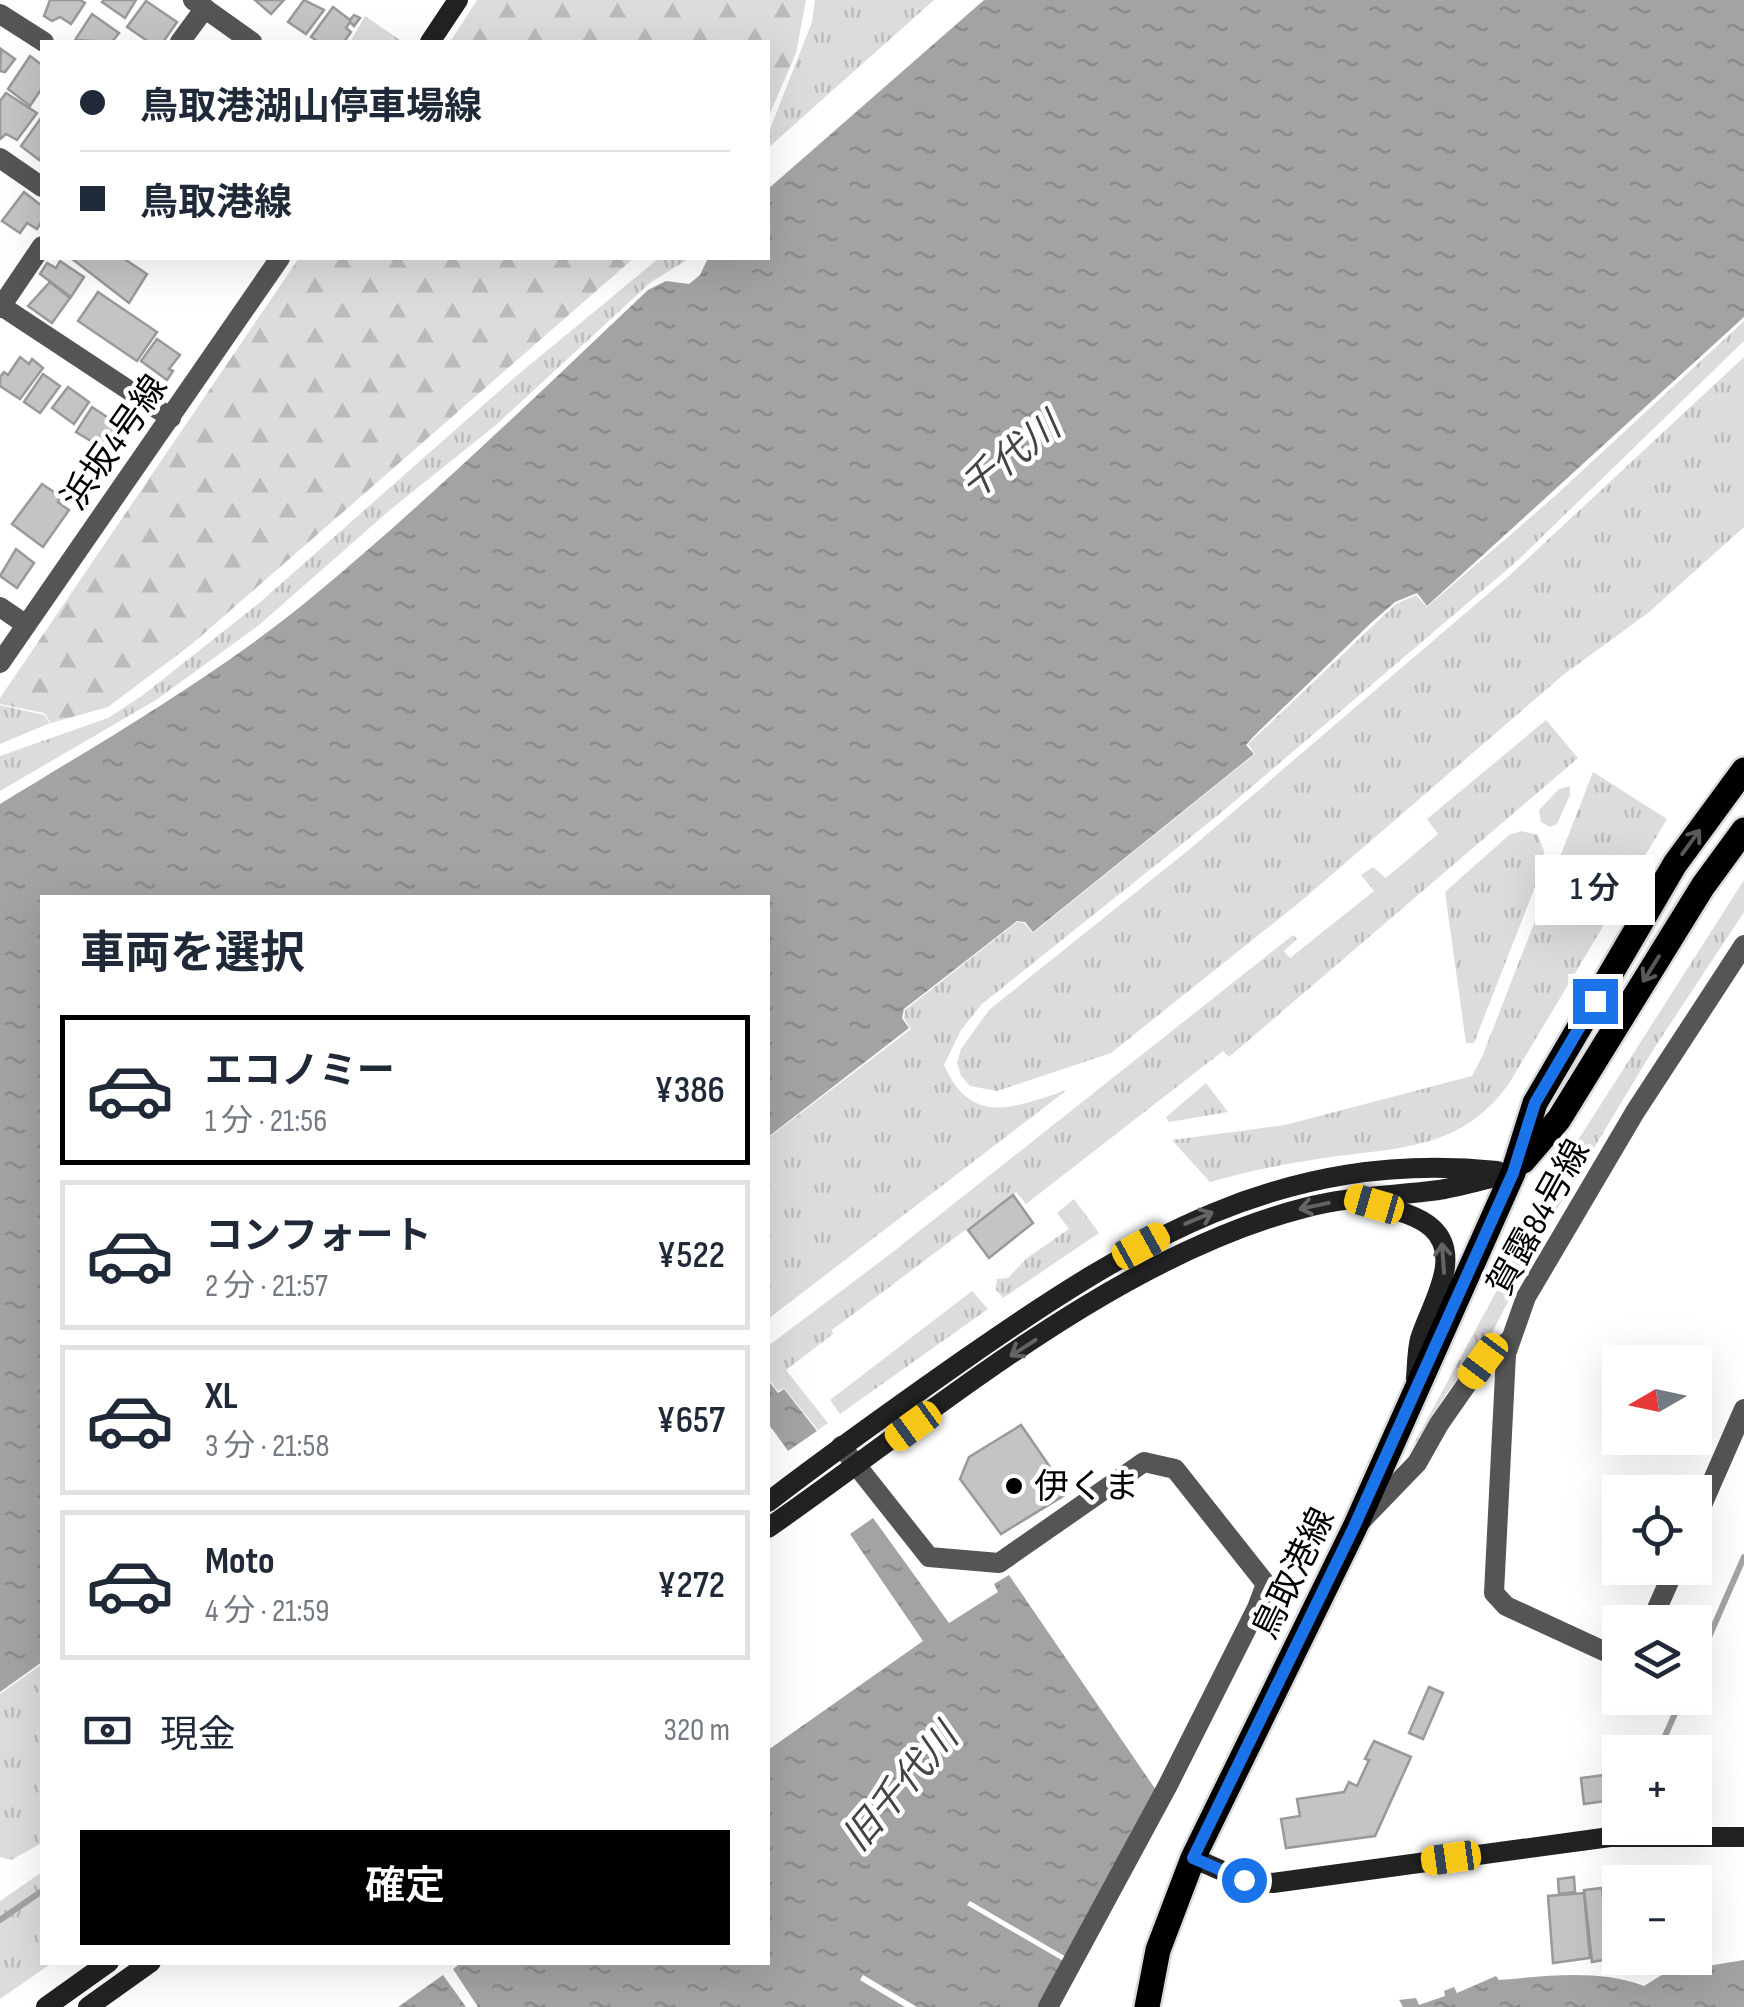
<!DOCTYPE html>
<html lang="ja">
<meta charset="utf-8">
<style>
body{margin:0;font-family:"Sofia Sans Condensed","Noto Sans JP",sans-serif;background:#f6f6f7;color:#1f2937;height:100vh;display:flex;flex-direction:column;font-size:38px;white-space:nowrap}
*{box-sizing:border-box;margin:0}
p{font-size:32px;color:#747a83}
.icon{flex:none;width:55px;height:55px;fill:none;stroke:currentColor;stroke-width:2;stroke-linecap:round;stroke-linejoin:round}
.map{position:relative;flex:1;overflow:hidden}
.side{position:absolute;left:40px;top:895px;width:730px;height:1070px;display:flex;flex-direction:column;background:#fff;border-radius:0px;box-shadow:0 10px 40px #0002}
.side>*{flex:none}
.banner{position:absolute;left:40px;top:40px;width:730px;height:220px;border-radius:0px;box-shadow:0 10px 40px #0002;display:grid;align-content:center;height:220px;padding:0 40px;background:#fff}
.needle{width:65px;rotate:261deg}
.tools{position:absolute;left:1602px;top:1345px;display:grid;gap:20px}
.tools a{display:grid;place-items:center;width:110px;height:110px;border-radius:0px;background:#fff;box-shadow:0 10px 40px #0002;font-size:50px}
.end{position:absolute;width:45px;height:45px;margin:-22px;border:12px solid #1a73e8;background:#fff;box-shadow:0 0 0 5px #fff}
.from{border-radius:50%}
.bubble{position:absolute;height:70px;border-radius:0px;background:#fff;box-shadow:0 10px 40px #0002;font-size:32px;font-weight:600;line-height:70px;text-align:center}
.car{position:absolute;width:30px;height:60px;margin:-30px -15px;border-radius:12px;box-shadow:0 0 8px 2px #0007;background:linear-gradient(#f5c518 24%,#345 0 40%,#f5c518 0 76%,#345 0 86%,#f5c518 0)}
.banner b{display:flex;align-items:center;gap:35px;height:95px;font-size:38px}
.banner b+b{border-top:2px solid #e0e1e3}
.banner i{width:25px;height:25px;background:#1f2937}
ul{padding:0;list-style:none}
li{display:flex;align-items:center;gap:30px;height:150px;margin:0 20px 15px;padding:0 20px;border:5px solid #e0e1e3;border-radius:0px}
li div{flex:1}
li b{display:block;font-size:38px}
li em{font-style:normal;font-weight:600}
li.on{border-color:#000}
li>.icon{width:90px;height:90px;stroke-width:1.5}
h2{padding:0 40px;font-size:45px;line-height:120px}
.pay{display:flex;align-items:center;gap:25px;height:110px;padding:0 40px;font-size:38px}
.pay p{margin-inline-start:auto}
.primary-button{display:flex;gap:20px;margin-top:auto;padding:20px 40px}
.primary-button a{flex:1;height:115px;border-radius:0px;background:#000;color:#fff;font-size:40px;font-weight:600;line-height:115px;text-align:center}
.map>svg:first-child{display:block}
.grass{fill:url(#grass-tufts)}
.forest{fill:url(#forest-firs)}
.water{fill:url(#water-ripples)}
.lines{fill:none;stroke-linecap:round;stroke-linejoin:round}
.stream{stroke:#a3a3a3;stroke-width:6}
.building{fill:#c4c4c4;stroke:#999;stroke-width:2.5}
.primary-casing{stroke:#dbdbdb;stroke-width:30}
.street{stroke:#555;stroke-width:20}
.secondary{stroke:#222;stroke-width:20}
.primary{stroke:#000;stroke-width:25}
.oneway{stroke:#595959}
.oneway2{stroke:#646464}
.route{stroke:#1a73e8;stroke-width:12}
.poi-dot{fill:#000;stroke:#fff;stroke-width:4}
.labels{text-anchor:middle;stroke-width:9;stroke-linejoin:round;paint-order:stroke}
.street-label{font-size:35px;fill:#000;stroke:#fff}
.poi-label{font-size:35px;fill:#000;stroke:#fff;text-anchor:start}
.water-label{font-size:38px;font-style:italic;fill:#444;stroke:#fff}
</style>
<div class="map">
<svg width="1744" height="2007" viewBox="0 0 1744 2007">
<defs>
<pattern id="grass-tufts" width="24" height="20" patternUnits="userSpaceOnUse" patternTransform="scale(2.5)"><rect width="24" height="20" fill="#dcdcdc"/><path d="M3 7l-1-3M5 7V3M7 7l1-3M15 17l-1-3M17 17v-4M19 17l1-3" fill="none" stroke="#bbb"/></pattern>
<pattern id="forest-firs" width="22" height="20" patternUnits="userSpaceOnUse" patternTransform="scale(2.5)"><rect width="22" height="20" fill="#dcdcdc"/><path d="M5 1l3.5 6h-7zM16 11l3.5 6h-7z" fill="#bbb"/></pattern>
<pattern id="water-ripples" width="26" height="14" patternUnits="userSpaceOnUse" patternTransform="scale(2.5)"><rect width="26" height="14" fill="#a3a3a3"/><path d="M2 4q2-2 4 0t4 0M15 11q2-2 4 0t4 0" fill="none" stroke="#8b8b8b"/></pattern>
</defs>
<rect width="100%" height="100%" fill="#fff"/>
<g class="grass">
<polygon points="815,0 934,0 768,148 768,134 812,22"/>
<polygon points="365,16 403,42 350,42"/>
<polygon points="659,258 690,258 651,282 496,425 390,510 259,625 156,700 0,791 0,756 108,718 143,695 258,604 514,378"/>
<path d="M1744,321V341L1517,561L1222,812L982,1004L961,1030L944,1065C972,1128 1015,1107 1067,1090L768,1319V1138L911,1029L904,1018L905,1010L1017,922L1024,923L1033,933L1255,754L1248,744L1381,618L1396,604L1416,595L1427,607L1555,496Z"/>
<polygon points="1744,357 1744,527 1648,613 1563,675 1300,902 1111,1053 997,1091 970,1086 961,1076 957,1063 961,1049 989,1010 1191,848 1510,575"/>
<polygon points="0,705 44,715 50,723 0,744"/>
<polygon points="1546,720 1578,758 1229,1057 1223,1051 1026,1204 1016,1192 832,1330 833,1334 786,1370 828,1423 818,1430 784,1388 778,1391 768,1378 768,1346 889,1255 1293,935 1297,939 1284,951 1290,958 1374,891 1361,875 1373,867 1386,878 1438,834 1427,819"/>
<path d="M1593,772L1667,819L1510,1082C1462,1151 1399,1147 1324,1158C1285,1164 1248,1171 1210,1182L1172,1140L1285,1125L1472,1076L1482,1057Z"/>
<polygon points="1570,786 1570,795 1557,824 1550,827 1541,822 1539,810 1559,789"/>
<polygon points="1522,831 1538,835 1544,851 1542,869 1474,1043 1466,1043 1445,892 1509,835"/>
<polygon points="1744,880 1744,912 1653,1050 1542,1234 1488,1341 1447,1393 1405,1460 1580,1137"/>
<polygon points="1206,1083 1228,1112 1169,1122 1166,1117"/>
<polygon points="1074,1199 1099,1233 1003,1298 996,1290 997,1279 1008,1278 1027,1258 1069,1229 1057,1213"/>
<polygon points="972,1291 988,1309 840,1414 830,1400"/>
<polygon points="42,1664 42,1843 11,1860 0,1857 0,1694"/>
<polygon points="42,1872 42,1962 52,1963 0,1999 0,1901"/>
</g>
<g class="forest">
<polygon points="477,0 806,0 796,53 768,118 768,42 450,42"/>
<polygon points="299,258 634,258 192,644 108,707 51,723 44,713 0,704 0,698"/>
</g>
<g class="water">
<path d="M984,0H1744V317L1427,606L1417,593L1395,602L1371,623L1254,736L1246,745L1254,754L1033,932L1025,922L1017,921L904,1009L902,1018L909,1028L768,1137V898H42V1662L0,1692V804C103,741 218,675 311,598C428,501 538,394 648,290L666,281L689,284L700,275L708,258H768V189Z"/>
<polygon points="768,1380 778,1393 784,1389 817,1431 788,1451 768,1423"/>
<polygon points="873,1518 949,1623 998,1592 994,1584 1009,1575 1158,1793 1068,1958 970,1901 967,1905 1065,1962 1039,2007 917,2007 863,1975 860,1980 905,2007 478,2007 453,1969 462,1962 768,1962 768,1750 923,1641 850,1534"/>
<path d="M1744,1960V2007H1403L1399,2000L1416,1998L1419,2005L1445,1996L1444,1991L1454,1987L1457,1993L1496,1976L1499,1980C1548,1976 1598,1969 1644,1986L1665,1973Z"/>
<polygon points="443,1975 466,2007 398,2007"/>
</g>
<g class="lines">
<g class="stream">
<polyline points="1695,1669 1744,1557"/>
<polyline points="1661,1745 1682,1698"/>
<polyline points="0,1920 42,1891"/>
</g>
</g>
<g class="building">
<polygon points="50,0 80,0 85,3 71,24 60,17 52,21 44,16"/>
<polygon points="104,0 136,0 125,18 102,2"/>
<polygon points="255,0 284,0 271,14"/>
<polygon points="304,0 324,10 306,34 288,22"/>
<polygon points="146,1 177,22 163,42 149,42 127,27"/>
<polygon points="333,7 350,20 354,15 360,18 354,26 350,22 346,28 351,32 344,42 319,42 311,37"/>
<polygon points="92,14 119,33 112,42 75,40"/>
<polygon points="1,49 15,59 5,72 0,71"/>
<polygon points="30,56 42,65 42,88 30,106 8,89"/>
<polygon points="6,93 37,113 17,140 6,134 0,139 0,101"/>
<polygon points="41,118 42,155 39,160 21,146"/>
<polygon points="24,192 42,206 42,221 37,229 27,223 20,233 2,221"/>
<polygon points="71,258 123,258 147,274 129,303"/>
<polygon points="60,261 84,277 71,297 40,274 47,263 56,268"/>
<polygon points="50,282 70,298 52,323 28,306"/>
<polygon points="98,292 157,332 137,361 78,321"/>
<polygon points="157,339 180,355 169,369 173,371 167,380 141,361"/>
<polygon points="20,357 29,364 32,359 43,368 20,399 0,386 0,377 4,372 8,375"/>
<polygon points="43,374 60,386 40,413 24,402"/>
<polygon points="68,387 89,402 74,424 52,408"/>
<polygon points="92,407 122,427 112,441 106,437 102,444 93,438 91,441 76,432"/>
<polygon points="42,484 60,496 58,502 69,510 43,547 12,524"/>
<polygon points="16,549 34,563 17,588 0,576"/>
<polygon points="1013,1195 1033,1223 989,1258 968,1230"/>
<polygon points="1021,1425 1068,1493 1001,1534 960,1479 969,1457"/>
<polygon points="1429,1687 1443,1693 1423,1739 1409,1733"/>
<polygon points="1374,1741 1411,1757 1375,1836 1286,1848 1281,1819 1300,1816 1297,1799 1344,1792 1349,1782 1357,1786 1369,1760 1365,1759"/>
<polygon points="1620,1773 1620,1799 1584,1804 1581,1778"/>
<polygon points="1574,1877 1575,1892 1559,1894 1558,1879"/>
<polygon points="1608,1887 1609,1897 1616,1896 1617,1906 1620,1906 1618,1959 1610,1959 1603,1888"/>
<polygon points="1602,1888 1609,1959 1592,1962 1584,1890"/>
<polygon points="1584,1893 1590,1958 1553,1963 1548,1896"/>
</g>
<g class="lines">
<g class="primary-casing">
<g id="primary">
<polyline points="1523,1161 1559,1119 1703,886 1744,830"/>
<polyline points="1147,2007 1158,1950 1193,1858 1355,1527 1513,1173 1535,1103 1675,864 1744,770"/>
</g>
</g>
<g class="street">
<polyline points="193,0 252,42"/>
<polyline points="0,14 44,42"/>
<polyline points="180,42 205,8"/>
<polyline points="0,158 42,187"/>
<polyline points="0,305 171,418"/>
<polyline points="0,308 42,246"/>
<polyline points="0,607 25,624"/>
<polyline points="0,663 280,258"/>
<polyline points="841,1446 929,1557 999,1563 1144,1462 1175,1469 1266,1584 1257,1608 1168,1785 1048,2007"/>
<polyline points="1361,1521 1417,1463 1439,1424 1483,1361 1511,1339"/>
<polyline points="1695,1521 1744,1409"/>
<polyline points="1651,1622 1675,1568"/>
<polyline points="1620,1648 1608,1653 1506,1606 1494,1593 1506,1354 1526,1297 1635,1112 1744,945"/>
</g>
<g class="secondary">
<polyline points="430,42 458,0"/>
<path d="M1365,1202C1386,1208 1415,1213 1432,1228C1464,1257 1430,1306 1420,1339C1417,1351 1417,1365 1416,1378"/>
<path d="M768,1502C832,1453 898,1406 965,1359C1133,1242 1283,1149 1497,1171"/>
<path d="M768,1528C930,1416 1111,1258 1304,1208C1348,1196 1394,1196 1439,1190C1464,1186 1488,1178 1513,1173"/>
<polyline points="1193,1858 1243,1880 1273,1883 1610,1837 1744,1837"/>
<polyline points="46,2007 109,1962"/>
<polyline points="88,2007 151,1962"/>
</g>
<use href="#primary" class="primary"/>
</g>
<defs><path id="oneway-shaft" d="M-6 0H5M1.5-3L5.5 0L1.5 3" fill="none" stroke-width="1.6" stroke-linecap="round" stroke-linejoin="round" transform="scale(2.5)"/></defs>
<g class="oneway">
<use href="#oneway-shaft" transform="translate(1691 842) rotate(-54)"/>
<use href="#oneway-shaft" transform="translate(1651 969) rotate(122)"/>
</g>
<g class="oneway2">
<use href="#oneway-shaft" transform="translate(1314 1206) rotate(168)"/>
<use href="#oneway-shaft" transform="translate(1199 1218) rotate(-23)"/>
<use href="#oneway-shaft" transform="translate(1443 1258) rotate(-94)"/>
<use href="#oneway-shaft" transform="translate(1023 1348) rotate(147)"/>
</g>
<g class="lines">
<polyline class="route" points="1244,1880 1193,1858 1354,1527 1513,1173 1535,1103 1595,1001"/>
</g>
<circle class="poi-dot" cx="1014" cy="1486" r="10"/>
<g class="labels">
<g class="street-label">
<text transform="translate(114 442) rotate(-55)" y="12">浜坂4号線</text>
<text transform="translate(1538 1217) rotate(-61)" y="12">賀露84号線</text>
<text transform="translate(1293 1573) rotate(-64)" y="12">鳥取港線</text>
</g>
<g class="poi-label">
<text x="1034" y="1498">伊くま</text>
</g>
<g class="water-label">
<text transform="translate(1010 456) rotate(-38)" y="13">千代川</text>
<text transform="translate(900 1787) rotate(-49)" y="13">旧千代川</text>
</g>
</g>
</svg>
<div class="tools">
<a><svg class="needle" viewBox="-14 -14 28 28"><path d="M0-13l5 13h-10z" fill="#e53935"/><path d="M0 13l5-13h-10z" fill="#747a83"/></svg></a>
<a><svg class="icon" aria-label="locate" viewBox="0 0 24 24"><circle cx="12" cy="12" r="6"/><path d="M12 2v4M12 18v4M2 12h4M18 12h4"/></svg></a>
<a><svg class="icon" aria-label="layers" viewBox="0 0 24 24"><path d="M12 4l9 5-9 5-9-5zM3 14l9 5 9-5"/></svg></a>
<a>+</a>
<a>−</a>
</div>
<i class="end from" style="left:1244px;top:1880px"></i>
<i class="end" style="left:1595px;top:1001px"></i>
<div class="bubble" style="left:1535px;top:855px;width:120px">1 分</div>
<i class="car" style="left:1374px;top:1204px;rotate:286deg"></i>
<i class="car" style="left:1141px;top:1246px;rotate:61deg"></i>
<i class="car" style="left:1483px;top:1361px;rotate:217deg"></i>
<i class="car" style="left:913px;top:1426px;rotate:234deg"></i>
<i class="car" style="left:1451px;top:1858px;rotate:262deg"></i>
<div class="banner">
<b><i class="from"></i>鳥取港湖山停車場線</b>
<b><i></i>鳥取港線</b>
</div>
<section class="side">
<h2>車両を選択</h2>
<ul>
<li class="on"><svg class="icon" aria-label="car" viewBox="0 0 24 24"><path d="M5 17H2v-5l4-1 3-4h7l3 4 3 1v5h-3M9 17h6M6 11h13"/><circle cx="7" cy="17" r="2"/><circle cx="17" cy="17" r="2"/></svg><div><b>エコノミー</b><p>1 分 · 21:56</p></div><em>¥386</em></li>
<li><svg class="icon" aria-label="car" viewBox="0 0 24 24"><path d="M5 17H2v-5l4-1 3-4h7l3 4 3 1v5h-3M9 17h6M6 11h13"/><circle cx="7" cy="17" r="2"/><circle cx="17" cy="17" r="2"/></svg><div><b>コンフォート</b><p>2 分 · 21:57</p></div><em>¥522</em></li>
<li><svg class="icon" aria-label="car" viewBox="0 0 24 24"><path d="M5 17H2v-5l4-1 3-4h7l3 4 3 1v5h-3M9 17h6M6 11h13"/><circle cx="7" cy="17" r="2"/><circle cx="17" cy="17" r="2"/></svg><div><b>XL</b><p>3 分 · 21:58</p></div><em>¥657</em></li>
<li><svg class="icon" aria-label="car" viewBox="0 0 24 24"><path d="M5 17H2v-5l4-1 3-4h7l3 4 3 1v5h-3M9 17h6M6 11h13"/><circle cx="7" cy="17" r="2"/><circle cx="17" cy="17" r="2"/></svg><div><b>Moto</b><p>4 分 · 21:59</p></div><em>¥272</em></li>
</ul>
<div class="pay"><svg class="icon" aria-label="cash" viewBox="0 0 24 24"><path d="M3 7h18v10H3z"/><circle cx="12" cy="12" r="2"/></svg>現金<p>320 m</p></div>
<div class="primary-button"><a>確定</a></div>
</section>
</div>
